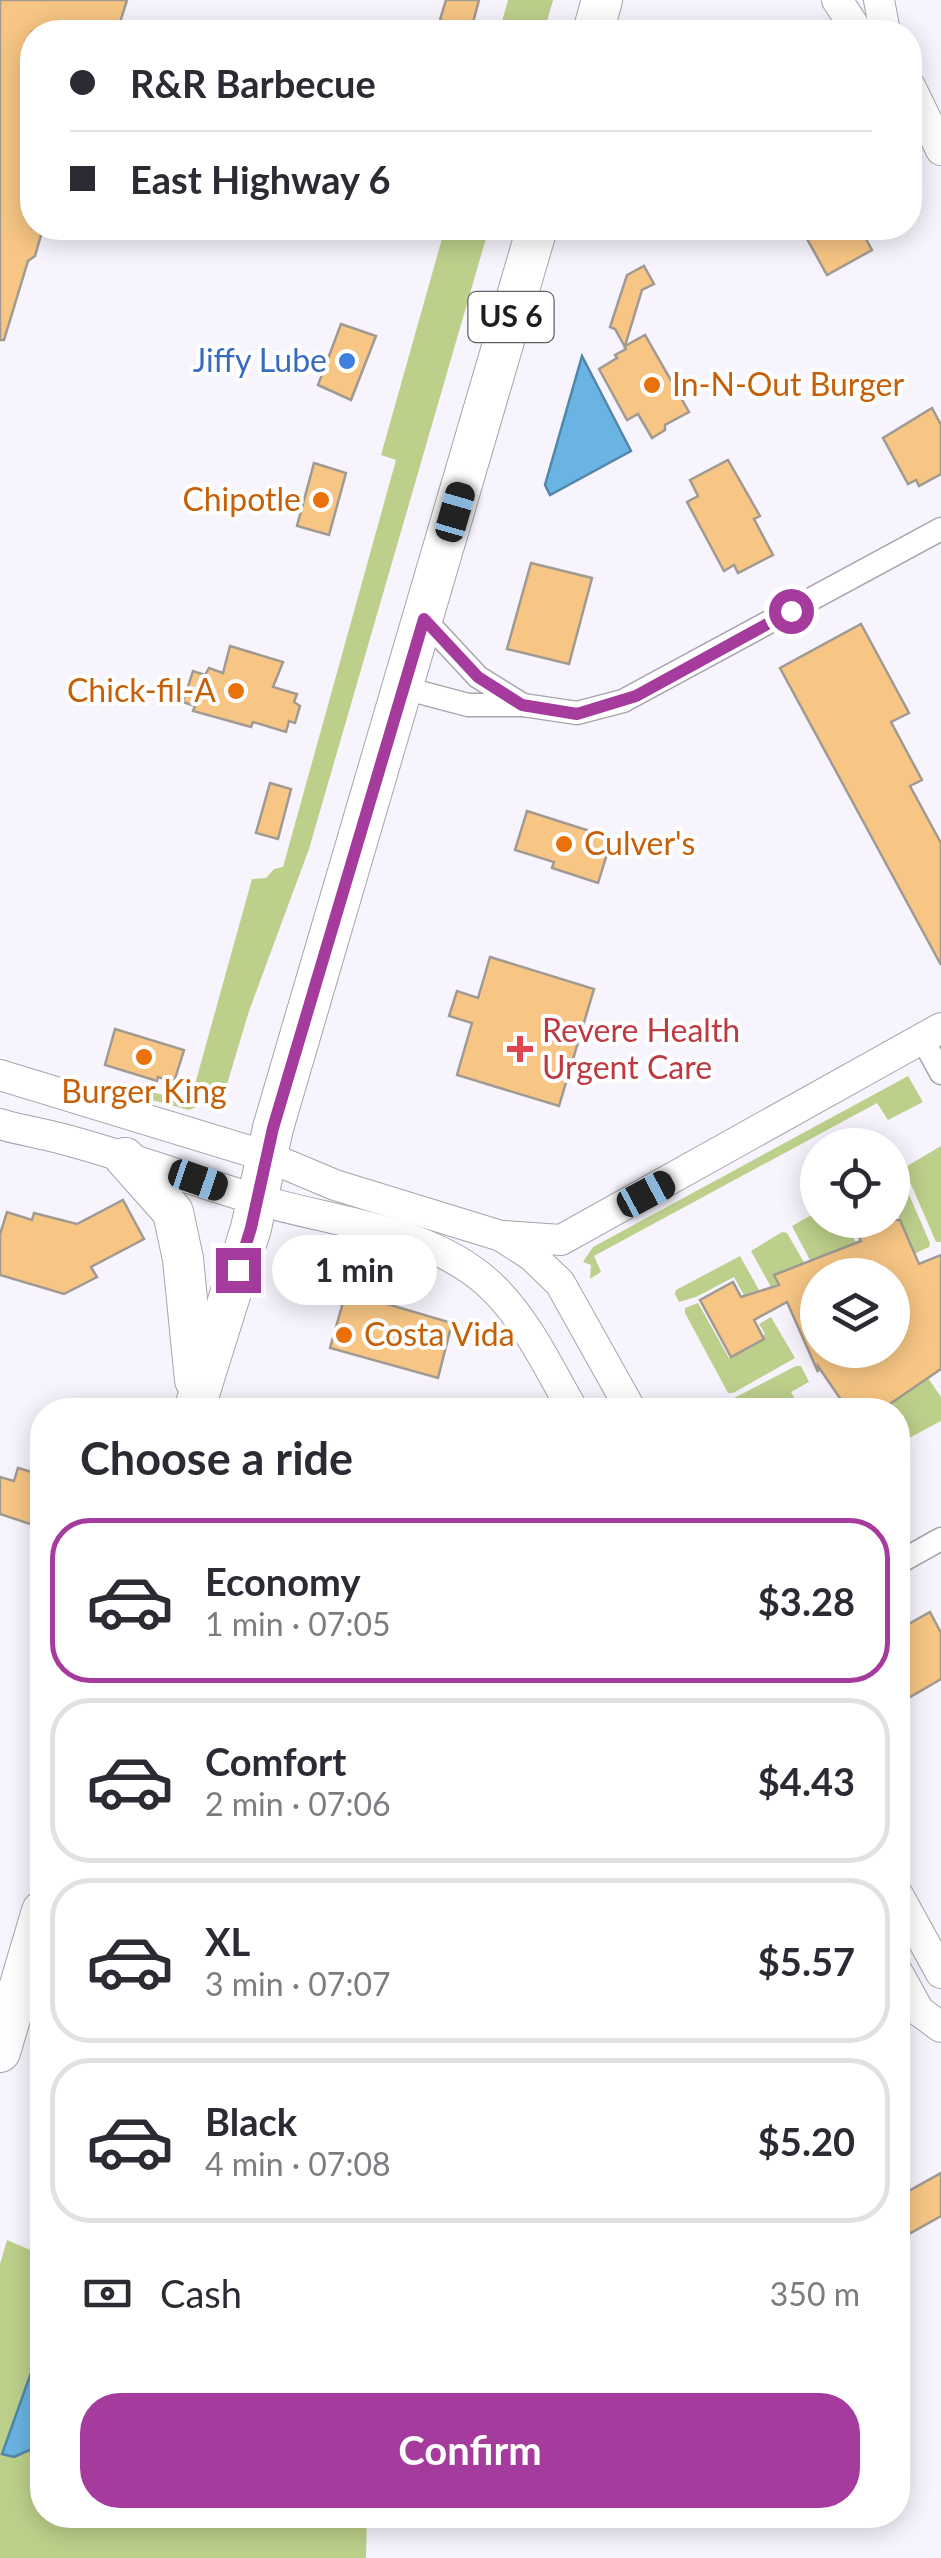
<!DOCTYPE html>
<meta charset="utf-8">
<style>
body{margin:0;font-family:Lato,sans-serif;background:#f7f7f7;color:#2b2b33;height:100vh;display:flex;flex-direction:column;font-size:38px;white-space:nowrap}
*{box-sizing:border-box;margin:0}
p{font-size:32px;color:#7c7c81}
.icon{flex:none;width:55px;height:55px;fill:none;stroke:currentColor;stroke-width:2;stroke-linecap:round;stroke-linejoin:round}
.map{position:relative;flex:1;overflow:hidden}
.panel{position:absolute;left:30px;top:1398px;width:880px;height:1130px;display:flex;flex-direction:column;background:#fff;border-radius:40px;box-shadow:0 5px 25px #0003}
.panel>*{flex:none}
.hud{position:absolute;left:20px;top:20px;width:902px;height:220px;border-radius:40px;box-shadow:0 5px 25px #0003;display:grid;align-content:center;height:220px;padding:0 50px;background:#fff}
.fabs{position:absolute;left:800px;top:1128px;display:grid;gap:20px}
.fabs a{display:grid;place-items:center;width:110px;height:110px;border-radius:50%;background:#fff;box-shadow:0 5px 25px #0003;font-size:50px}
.end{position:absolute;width:45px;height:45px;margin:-22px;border:12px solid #a43b9d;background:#fff;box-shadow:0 0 0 5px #fff}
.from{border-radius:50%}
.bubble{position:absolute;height:70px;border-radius:35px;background:#fff;box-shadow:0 5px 25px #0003;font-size:32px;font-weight:700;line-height:70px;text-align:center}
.car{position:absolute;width:30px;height:60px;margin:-30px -15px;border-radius:12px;box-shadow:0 0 8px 2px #0007;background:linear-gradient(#222 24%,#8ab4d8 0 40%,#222 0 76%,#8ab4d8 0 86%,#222 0)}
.hud b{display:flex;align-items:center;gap:35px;height:95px;font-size:38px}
.hud b+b{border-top:2px solid #e1e1e2}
.hud i{width:25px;height:25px;background:#2b2b33}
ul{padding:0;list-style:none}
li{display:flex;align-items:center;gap:30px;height:165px;margin:0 20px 15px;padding:0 30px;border:5px solid #e1e1e2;border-radius:40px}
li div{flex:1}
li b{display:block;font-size:38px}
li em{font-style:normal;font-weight:700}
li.current{border-color:#a43b9d}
li>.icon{width:90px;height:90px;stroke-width:1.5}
h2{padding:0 50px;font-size:45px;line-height:120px}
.pay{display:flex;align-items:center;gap:25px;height:110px;padding:0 50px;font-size:38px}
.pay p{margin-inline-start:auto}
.button{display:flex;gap:20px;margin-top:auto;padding:20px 50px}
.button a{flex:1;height:115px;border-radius:40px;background:#a43b9d;color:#fff;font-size:40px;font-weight:700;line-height:115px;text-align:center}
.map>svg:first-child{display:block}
.green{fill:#bdd08b}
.water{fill:#6ab4e3;stroke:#5386a8;stroke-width:2.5}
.building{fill:#f7c684;stroke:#a09a92;stroke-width:2.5;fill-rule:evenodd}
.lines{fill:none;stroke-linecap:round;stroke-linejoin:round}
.street-casing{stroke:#a7a4ad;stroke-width:25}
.secondary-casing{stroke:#a7a4ad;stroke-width:32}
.highway-casing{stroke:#a7a4ad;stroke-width:42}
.street{stroke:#fff;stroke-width:22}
.secondary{stroke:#fff;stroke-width:30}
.highway{stroke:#fff;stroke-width:40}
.route{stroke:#a43b9d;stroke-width:12}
.shop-dot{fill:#3f7fe0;stroke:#fff;stroke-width:4}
.food-dot{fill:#e8710a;stroke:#fff;stroke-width:4}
.health-dot{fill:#e0444e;stroke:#fff;stroke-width:4}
.labels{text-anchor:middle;stroke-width:8;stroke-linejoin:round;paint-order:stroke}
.shield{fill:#fff;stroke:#616062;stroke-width:2.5}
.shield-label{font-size:30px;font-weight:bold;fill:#1d1c1f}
.shop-label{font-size:32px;fill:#366cbe;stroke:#fff;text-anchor:end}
.food-label{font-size:32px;fill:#c56008;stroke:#fff;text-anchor:start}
.health-label{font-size:32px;fill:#be3a42;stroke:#fff;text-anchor:start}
</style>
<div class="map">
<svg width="941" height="2558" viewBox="0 0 941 2558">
<rect width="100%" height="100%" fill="#f7f4fe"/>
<g class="green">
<polygon points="508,0 553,0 544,32 499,32"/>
<polygon points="445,228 489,228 309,849 249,1011 222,1101 202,1098 199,1106 189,1110 137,1096 149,1091 183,1101 192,1095 252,879 266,878 274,869 283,867 396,460 381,455"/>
<polygon points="908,1076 923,1102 888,1120 877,1103 594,1256 601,1272 590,1279 591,1265 583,1262 593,1247"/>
<polygon points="941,1146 941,1242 936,1242 904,1168"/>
<polygon points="895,1171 900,1174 930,1243 929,1247 914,1254 893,1203 892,1173"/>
<polygon points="817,1212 818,1220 845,1220 856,1243 811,1262 792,1226"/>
<polygon points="782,1232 787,1233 805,1264 775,1275 778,1283 771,1287 751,1251"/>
<polygon points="740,1256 769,1308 757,1319 734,1277 696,1297 679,1302 675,1294 676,1290"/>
<polygon points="698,1303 729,1358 750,1348 765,1334 759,1324 771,1317 795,1358 733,1393 728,1393 685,1313 685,1308"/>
<polygon points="796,1366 801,1366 809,1382 791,1392 801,1410 737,1410 734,1398"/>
<polygon points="928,1378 941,1397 941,1421 898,1444 898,1410 881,1410"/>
<polygon points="7,2240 42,2255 42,2515 367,2515 366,2558 0,2558 0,2264"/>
</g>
<g class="water">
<polygon points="582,356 631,451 550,495 545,485"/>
<polygon points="42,2342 42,2427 32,2449 14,2457 2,2454"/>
</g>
<g class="building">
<polygon points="0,0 127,0 117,32 32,32 32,228 43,228 35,256 28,261 4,340 0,340"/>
<polygon points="446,0 479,0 471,30 440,20"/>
<polygon points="801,228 860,228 872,250 827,275"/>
<polygon points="644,266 654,284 642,290 625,346 645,335 689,412 665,425 665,430 652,438 638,414 627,420 599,369 617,358 615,355 626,349 615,329 610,327 627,275"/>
<polygon points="341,324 376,336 351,400 318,385"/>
<polygon points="932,408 941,425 941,474 919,486 916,480 908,484 883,438"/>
<polygon points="728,460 760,516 754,519 773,555 738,573 734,565 724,571 687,502 698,496 690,480"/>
<polygon points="314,463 346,473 329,535 297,526"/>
<polygon points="531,563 592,578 569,664 507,649"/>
<polygon points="861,624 909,713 891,722 922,780 910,786 941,843 941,965 780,668"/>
<polygon points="230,646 283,662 273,687 297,694 294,702 300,706 295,723 289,721 286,732 253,722 251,727 193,711 195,706 183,702 193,671 205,675 209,668 223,673"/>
<polygon points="270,783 291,789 278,839 256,833"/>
<polygon points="527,811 612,838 598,883 552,868 554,862 515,850"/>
<polygon points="490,957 594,989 559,1106 457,1075 472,1023 449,1016 457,991 478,998"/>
<polygon points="115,1029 184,1050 174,1082 158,1077 157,1081 105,1065"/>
<polygon points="123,1200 144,1239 91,1267 97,1277 64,1294 0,1275 0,1234 7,1212 32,1220 34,1213 77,1224"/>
<path d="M852,1220H900L919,1264L941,1255V1369L881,1410H848L818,1366V1372L787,1302L754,1320L764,1339L731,1357L700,1300L733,1282L741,1297L779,1285L774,1275L861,1241ZM818,1275H892V1350H818Z"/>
<polygon points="346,1292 452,1323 438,1378 330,1348"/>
<polygon points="18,1468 42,1475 42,1528 0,1514 0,1477 14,1481"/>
<polygon points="930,1612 941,1633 941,1679 898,1704 898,1630"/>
<polygon points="941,2173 941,2216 898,2240 898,2197"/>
</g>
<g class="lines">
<g class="street-casing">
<g id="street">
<polyline points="424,619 478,677 523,705"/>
<polyline points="404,688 468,705 523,705 577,713 623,701 941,529"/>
<polyline points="922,1038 941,1073"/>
<polyline points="898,1563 941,1539"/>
</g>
</g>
<g class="secondary-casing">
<g id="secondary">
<polyline points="837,0 858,32"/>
<polyline points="879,0 885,32"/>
<polyline points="910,86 941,150"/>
<polyline points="0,1075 266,1156 335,1185 501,1236 532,1256 560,1283 631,1410"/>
<path d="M0,1124C20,1130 40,1133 59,1138C125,1155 190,1180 255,1199C331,1222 428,1228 489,1284C526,1318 548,1367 573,1410"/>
<polyline points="505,1236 561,1240 941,1028"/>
<polyline points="898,1895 941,1973"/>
<polyline points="898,1973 919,2011 941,2027"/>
</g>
</g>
<g class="highway-casing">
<g id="highway">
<polyline points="593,32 602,0"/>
<polyline points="125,1158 173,1212 183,1259 195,1380"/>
<polyline points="194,1410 251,1228 273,1128 537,228"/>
<polyline points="0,2052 42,1911"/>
</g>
</g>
<use href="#street" class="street"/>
<use href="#secondary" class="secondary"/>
<use href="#highway" class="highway"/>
</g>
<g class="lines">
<polyline class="route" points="238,1270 251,1228 273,1128 424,619 478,677 522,705 577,714 636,696 791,611"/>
</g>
<circle class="shop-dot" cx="347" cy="361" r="10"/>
<g class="food-dot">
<circle cx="652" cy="385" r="10"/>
<circle cx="321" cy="500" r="10"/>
<circle cx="236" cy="691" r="10"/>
<circle cx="564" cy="844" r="10"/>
<circle cx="144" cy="1057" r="10"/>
<circle cx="344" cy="1335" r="10"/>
</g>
<path class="health-dot" d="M515 1034h10v10h10v10h-10v10h-10v-10h-10v-10h10z"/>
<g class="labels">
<rect class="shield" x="468.5" y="292" width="85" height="50" rx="8"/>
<g class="shield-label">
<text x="511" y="327">US 6</text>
</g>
<g class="shop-label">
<text x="327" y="372">Jiffy Lube</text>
</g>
<g class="food-label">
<text x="672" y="396">In-N-Out Burger</text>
<text x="301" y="511" text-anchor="end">Chipotle</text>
<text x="216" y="702" text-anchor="end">Chick-fil-A</text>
<text x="584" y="855">Culver's</text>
<text x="144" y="1103" text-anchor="middle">Burger King</text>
<text x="364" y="1346">Costa Vida</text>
</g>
<g class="health-label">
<text x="542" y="1042">Revere Health<tspan x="542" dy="37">Urgent Care</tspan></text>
</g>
</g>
</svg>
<div class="fabs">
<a><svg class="icon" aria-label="locate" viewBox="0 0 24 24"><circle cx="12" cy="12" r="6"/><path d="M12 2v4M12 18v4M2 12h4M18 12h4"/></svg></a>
<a><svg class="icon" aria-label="layers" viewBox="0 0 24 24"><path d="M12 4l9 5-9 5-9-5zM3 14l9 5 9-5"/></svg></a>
</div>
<i class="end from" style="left:791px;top:611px"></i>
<i class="end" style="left:238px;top:1270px"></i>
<div class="bubble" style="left:272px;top:1235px;width:165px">1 min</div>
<i class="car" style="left:455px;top:512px;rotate:16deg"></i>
<i class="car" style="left:198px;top:1180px;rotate:109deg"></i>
<i class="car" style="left:646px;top:1194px;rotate:62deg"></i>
<div class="hud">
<b><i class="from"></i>R&amp;R Barbecue</b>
<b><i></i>East Highway 6</b>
</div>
<section class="panel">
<h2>Choose a ride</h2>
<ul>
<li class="current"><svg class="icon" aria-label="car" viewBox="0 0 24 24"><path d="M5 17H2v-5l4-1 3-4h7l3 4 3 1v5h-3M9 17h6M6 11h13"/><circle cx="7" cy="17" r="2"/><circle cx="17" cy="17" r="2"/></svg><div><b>Economy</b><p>1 min · 07:05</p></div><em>$3.28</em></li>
<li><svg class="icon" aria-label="car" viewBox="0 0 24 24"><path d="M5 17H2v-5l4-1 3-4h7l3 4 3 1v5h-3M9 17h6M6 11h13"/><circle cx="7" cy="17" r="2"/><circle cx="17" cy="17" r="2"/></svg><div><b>Comfort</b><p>2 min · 07:06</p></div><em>$4.43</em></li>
<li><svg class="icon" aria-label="car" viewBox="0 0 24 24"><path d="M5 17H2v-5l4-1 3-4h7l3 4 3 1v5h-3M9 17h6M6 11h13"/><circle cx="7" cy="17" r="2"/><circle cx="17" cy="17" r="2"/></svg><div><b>XL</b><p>3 min · 07:07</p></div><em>$5.57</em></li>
<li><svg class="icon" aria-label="car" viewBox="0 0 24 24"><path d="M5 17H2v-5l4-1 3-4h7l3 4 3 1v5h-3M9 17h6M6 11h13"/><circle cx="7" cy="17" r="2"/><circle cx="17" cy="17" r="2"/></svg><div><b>Black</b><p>4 min · 07:08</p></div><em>$5.20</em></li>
</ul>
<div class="pay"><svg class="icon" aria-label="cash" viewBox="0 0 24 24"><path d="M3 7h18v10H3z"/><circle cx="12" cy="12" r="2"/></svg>Cash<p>350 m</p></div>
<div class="button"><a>Confirm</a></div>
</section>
</div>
